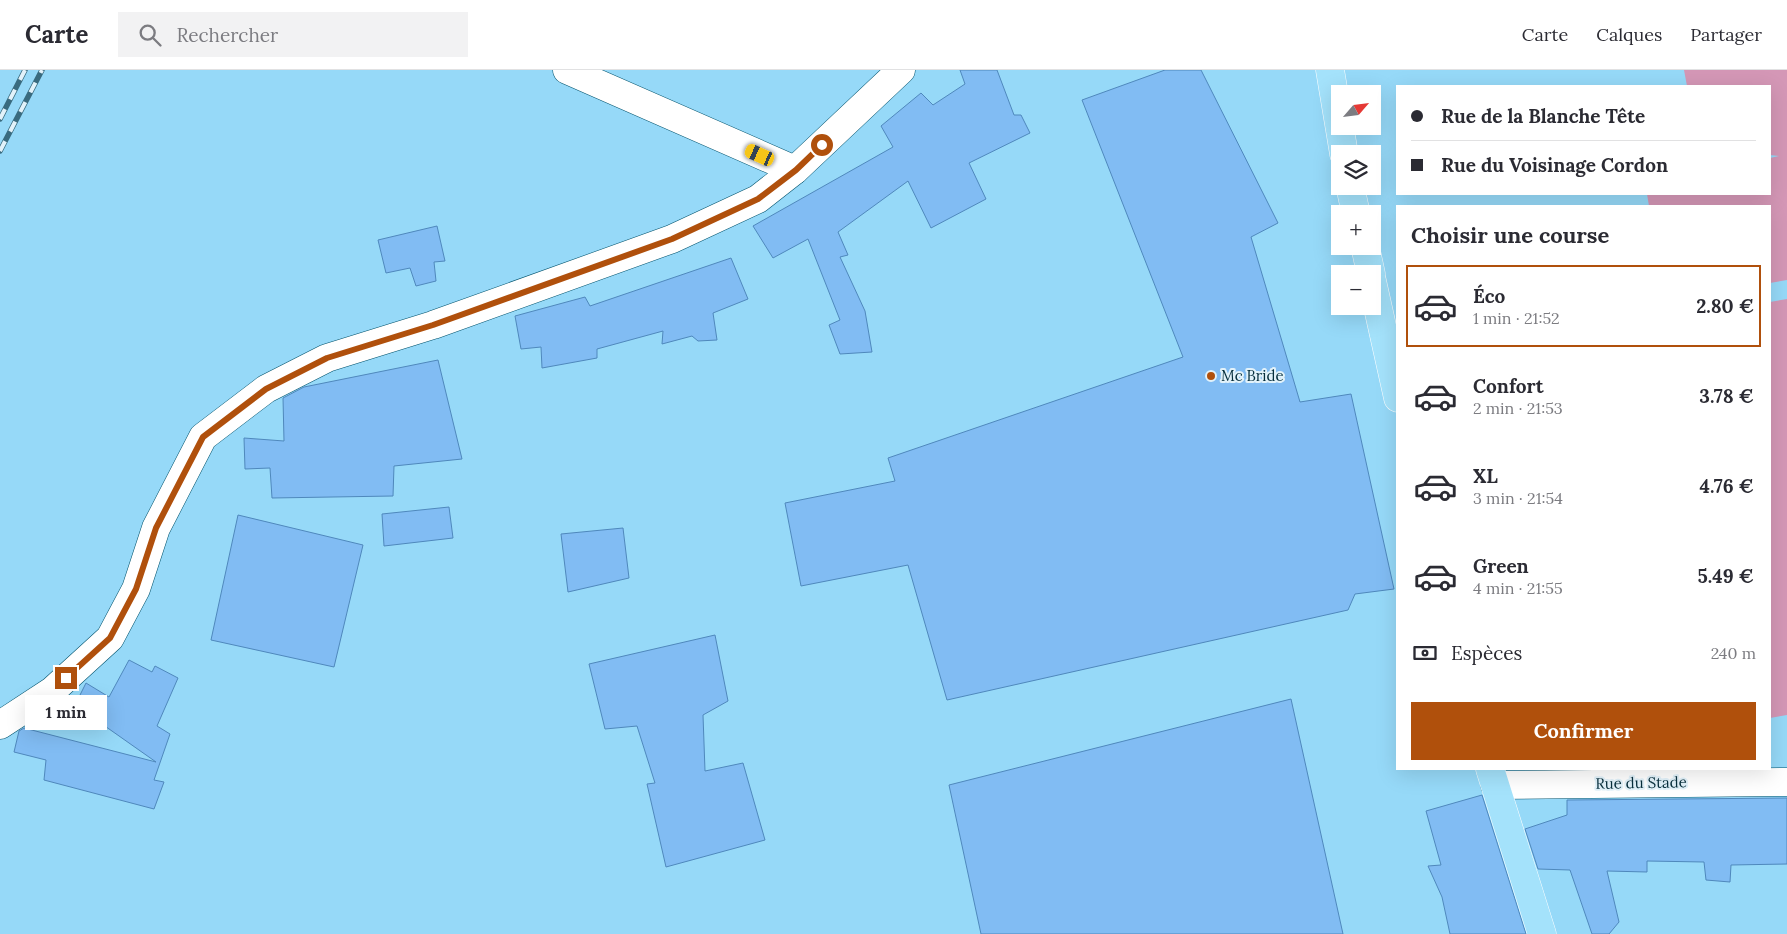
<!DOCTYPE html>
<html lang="fr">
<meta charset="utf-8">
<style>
body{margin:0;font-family:Lora,serif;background:#f2f2f3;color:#2b2b33;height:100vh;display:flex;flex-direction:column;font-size:19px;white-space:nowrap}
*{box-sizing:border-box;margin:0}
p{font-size:16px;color:#7c7c81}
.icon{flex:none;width:28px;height:28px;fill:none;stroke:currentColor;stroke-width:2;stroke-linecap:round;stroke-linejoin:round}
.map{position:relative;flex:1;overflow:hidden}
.side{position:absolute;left:1396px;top:135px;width:375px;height:565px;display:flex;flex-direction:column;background:#fff;border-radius:0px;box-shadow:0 5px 20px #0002}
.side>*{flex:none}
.banner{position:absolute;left:1396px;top:15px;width:375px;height:110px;border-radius:0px;box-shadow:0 5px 20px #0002;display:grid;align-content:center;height:110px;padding:0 15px;background:#fff}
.needle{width:32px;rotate:62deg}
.tools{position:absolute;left:1331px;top:15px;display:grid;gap:10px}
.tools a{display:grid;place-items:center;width:50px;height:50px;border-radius:0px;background:#fff;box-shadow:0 5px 20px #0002;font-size:25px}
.end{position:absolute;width:22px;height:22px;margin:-11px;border:6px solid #b0500c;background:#fff;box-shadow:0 0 0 2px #fff}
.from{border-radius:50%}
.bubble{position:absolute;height:35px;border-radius:0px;background:#fff;box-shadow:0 5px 20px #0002;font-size:16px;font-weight:700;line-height:35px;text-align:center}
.car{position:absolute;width:15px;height:30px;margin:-15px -8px;border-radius:6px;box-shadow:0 0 4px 1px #0007;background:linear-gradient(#f5c518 24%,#345 0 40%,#f5c518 0 76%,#345 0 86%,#f5c518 0)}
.banner b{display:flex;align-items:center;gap:18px;height:48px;font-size:19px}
.banner b+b{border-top:1px solid #e1e1e2}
.banner i{width:12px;height:12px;background:#2b2b33}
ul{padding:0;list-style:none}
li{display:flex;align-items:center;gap:15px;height:82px;margin:0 10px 8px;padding:0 5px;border:2px solid transparent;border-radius:0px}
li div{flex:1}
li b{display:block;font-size:19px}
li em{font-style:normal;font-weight:700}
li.active{border-color:#b0500c}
li>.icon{width:45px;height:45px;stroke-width:1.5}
h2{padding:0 15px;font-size:22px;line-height:60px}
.pay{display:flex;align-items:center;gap:12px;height:55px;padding:0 15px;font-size:19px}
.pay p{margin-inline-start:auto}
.button{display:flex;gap:10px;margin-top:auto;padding:10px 15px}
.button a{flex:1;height:58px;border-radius:0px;background:#b0500c;color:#fff;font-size:20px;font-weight:700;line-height:58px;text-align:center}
header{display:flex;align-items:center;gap:30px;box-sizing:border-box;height:70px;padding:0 25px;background:#fff;border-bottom:1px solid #e1e1e2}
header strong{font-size:24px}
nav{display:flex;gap:28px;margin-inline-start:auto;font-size:18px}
.search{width:350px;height:45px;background:#f2f2f3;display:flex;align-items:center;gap:12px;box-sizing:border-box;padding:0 18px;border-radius:0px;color:#7c7c81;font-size:19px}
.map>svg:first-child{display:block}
.green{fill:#d497b6}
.building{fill:#81bcf3;stroke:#4f88bc}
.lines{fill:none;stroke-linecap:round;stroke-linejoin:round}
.minor-casing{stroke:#00526c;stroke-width:29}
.major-casing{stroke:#fff;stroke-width:29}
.minor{stroke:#fff;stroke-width:28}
.major{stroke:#a4e2fb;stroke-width:28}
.rail-casing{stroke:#396b7f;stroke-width:5.5}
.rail{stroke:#e2f2fa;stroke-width:4;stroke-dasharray:11;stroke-linecap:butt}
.route{stroke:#b0500c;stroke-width:6}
.poi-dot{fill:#b0500c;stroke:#e2f2fa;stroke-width:2}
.labels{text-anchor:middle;stroke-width:4;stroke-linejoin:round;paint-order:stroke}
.poi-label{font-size:15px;fill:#062e3c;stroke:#e2f2fa;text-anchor:start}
.street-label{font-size:15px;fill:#062e3c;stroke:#e2f2fa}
</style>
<header>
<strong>Carte</strong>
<div class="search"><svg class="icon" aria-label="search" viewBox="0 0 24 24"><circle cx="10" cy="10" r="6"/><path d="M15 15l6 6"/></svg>Rechercher</div>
<nav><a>Carte</a><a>Calques</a><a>Partager</a></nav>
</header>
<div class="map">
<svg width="1787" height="864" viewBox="0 0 1787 864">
<rect width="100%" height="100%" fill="#96d9f8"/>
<g class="green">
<polygon points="1684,0 1787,0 1787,210 1770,213 1770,136 1649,136 1647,124 1770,124 1770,88 1779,86 1770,85 1770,16 1687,16"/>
<polygon points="1787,229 1787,645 1770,648 1770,232"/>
</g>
<g class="building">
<polygon points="960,0 997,0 1014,45 1021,45 1030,63 969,93 986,129 931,158 908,111 838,162 848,185 840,187 865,241 872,282 840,284 829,255 840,250 808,169 773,188 753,156 893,77 881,56 921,23 933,35 965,14"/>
<polygon points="1165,0 1201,0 1278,153 1251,167 1300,332 1351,324 1394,519 1355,524 1348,540 947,630 908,495 801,516 785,433 895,411 888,388 1183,287 1082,30"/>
<polygon points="437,156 445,191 434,192 436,211 416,216 410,198 386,203 378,170"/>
<polygon points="731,188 748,229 713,243 717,270 698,271 692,266 662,274 663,261 597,279 597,288 542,298 541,277 521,279 515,246 585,227 590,236"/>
<polygon points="438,290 462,389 394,396 393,426 272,428 270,398 245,399 244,368 284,371 283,328 304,317"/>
<polygon points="449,437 453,468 384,476 382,444"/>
<polygon points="238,445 363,475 334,597 211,570"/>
<polygon points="623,458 629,508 568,522 561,464"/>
<polygon points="715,565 728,631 703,645 705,701 743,693 765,770 666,797 647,714 655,713 637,656 605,659 589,594"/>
<polygon points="129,590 152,602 155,596 178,608 157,656 170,664 154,710 164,712 154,739 44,710 46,690 14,682 19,661 24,658 156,692 75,635 86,613 109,627"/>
<polygon points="1291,629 1343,864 981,864 949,715"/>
<polygon points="1482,725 1526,864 1450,864 1442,827 1428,796 1441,795 1426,741"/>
<polygon points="1787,728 1787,794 1731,795 1730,812 1706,810 1704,792 1647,791 1647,802 1607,801 1619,852 1609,864 1592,864 1570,800 1538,799 1525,759 1567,745 1567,730"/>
</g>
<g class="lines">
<g class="minor-casing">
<g id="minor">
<polyline points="567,0 795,100"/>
<polyline points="0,655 52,621 110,568 136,519 156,458 203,367 266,319 327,288 433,255 672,169 758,129 795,100 901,0"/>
<polyline points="1495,715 1787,712"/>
</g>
</g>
<g class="major-casing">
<g id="major">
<polyline points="1330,0 1344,84"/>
<polyline points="1350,116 1356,144"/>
<polyline points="1365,176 1371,204"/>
<polyline points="1372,211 1398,328"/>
<polyline points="1490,699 1542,864"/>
</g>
</g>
<use href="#minor" class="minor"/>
<use href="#major" class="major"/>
<g class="rail-casing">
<g id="rail">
<polyline points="0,49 25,0"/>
<polyline points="0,81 42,0"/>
</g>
</g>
<use href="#rail" class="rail"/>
</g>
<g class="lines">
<polyline class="route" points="66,608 110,568 136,519 156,458 203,367 266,319 327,288 433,255 672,169 758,129 796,100 822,75"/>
</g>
<circle class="poi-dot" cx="1211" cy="306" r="5"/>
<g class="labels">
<g class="poi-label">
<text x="1221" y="311">Mc Bride</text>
</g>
<g class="street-label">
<text transform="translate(1641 713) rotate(-1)" y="5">Rue du Stade</text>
</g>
</g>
</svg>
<div class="tools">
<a><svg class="needle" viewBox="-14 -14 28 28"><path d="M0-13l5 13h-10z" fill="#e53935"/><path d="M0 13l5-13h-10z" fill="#7c7c81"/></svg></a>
<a><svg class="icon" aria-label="layers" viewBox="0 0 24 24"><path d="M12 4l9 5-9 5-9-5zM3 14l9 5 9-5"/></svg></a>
<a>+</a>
<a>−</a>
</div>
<i class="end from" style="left:822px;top:75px"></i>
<i class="end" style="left:66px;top:608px"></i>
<div class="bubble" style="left:25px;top:625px;width:82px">1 min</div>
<i class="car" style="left:760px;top:85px;rotate:294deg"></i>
<div class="banner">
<b><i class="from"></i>Rue de la Blanche Tête</b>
<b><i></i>Rue du Voisinage Cordon</b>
</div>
<section class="side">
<h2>Choisir une course</h2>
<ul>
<li class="active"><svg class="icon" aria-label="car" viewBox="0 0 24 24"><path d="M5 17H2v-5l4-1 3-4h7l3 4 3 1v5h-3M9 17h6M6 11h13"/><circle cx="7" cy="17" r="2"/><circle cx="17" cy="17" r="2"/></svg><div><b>Éco</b><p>1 min · 21:52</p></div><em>2.80 €</em></li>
<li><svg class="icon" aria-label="car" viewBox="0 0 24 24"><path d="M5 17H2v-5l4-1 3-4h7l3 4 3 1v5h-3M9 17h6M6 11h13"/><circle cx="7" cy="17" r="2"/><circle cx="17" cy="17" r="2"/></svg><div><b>Confort</b><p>2 min · 21:53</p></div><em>3.78 €</em></li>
<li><svg class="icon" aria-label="car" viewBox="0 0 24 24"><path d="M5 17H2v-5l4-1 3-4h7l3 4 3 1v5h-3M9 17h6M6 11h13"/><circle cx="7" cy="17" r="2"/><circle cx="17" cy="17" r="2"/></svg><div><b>XL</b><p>3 min · 21:54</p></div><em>4.76 €</em></li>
<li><svg class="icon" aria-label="car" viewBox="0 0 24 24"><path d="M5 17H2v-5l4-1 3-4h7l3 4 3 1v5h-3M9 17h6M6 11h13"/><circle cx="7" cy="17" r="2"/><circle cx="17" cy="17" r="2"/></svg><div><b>Green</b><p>4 min · 21:55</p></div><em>5.49 €</em></li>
</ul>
<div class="pay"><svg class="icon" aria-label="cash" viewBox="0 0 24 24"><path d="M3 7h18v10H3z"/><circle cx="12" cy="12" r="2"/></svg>Espèces<p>240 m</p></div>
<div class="button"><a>Confirmer</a></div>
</section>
</div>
